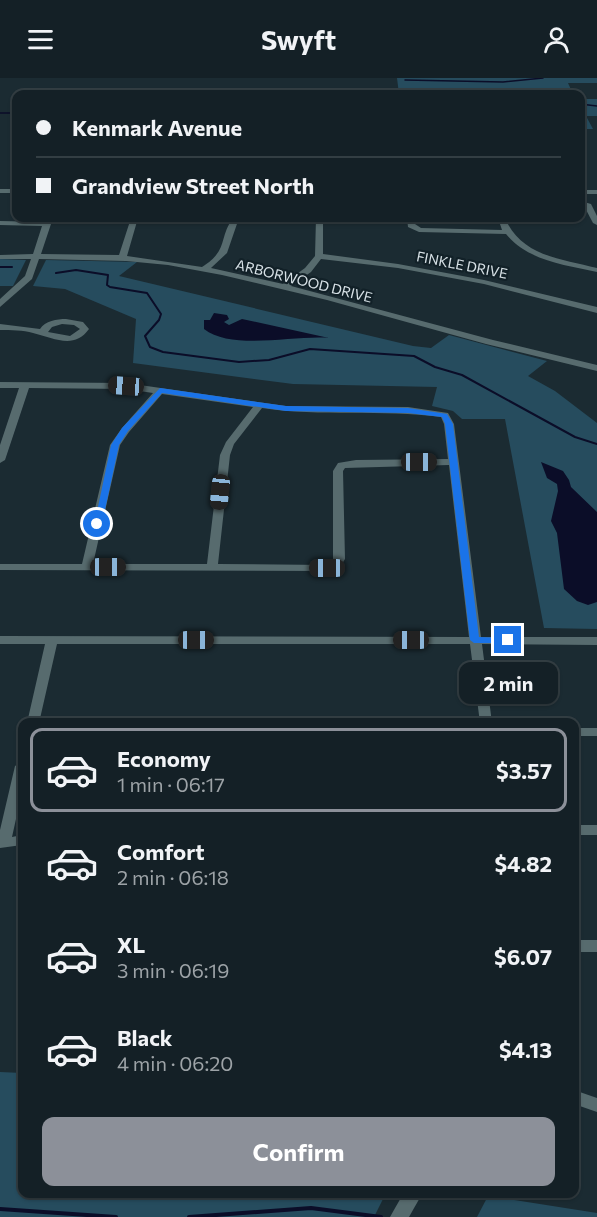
<!DOCTYPE html>
<meta charset="utf-8">
<style>
body{margin:0;font-family:Commissioner,sans-serif;background:#212d32;color:#f1f3f6;height:100vh;display:flex;flex-direction:column;font-size:22px;white-space:nowrap}
*{box-sizing:border-box;margin:0}
p{font-size:20px;color:#9da3a7}
.icon{flex:none;width:33px;height:33px;fill:none;stroke:currentColor;stroke-width:2;stroke-linecap:round;stroke-linejoin:round}
.map{position:relative;flex:1;overflow:hidden}
.drawer{position:absolute;left:18px;top:640px;width:561px;height:480px;display:flex;flex-direction:column;background:#142026;border-radius:12px;box-shadow:0 2px 4px #0004,0 0 0 2px #333e43}
.drawer>*{flex:none}
.banner{position:absolute;left:12px;top:12px;width:573px;height:132px;border-radius:12px;box-shadow:0 2px 4px #0004,0 0 0 2px #333e43;display:grid;align-content:center;height:132px;padding:0 24px;background:#142026}
.end{position:absolute;width:27px;height:27px;margin:-14px;border:8px solid #1a73e8;background:#fff;box-shadow:0 0 0 3px #fff}
.from{border-radius:50%}
.bubble{position:absolute;height:42px;border-radius:12px;background:#142026;box-shadow:0 2px 4px #0004,0 0 0 2px #333e43;font-size:20px;font-weight:700;line-height:42px;text-align:center}
.car{position:absolute;width:18px;height:36px;margin:-18px -9px;border-radius:8px;box-shadow:0 0 4px 2px #0007;background:linear-gradient(#222 24%,#8ab4d8 0 40%,#222 0 76%,#8ab4d8 0 86%,#222 0)}
.banner b{display:flex;align-items:center;gap:21px;height:57px;font-size:22px}
.banner b+b{border-top:2px solid #333e43}
.banner i{width:15px;height:15px;background:#f1f3f6}
ul{padding:10px 0 0;list-style:none}
li{display:flex;align-items:center;gap:18px;height:84px;margin:0 12px 9px;padding:0 12px;border:3px solid transparent;border-radius:12px}
li div{flex:1}
li b{display:block;font-size:22px}
li em{font-style:normal;font-weight:700}
li.selected{border-color:#8c9099}
li>.icon{width:54px;height:54px;stroke-width:1.5}
.cta{display:flex;gap:12px;margin-top:auto;padding:12px 24px}
.cta a{flex:1;height:69px;border-radius:12px;background:#8c9099;color:#fff;font-size:24px;font-weight:700;line-height:69px;text-align:center}
header{display:flex;justify-content:space-between;align-items:center;height:78px;padding:0 24px;background:#142026;font-size:27px;font-weight:700}
.map>svg:first-child{display:block}
.green{fill:#264c5e}
.water{fill:#0b0d28}
.lines{fill:none;stroke-linecap:round;stroke-linejoin:round}
.stream-far2{stroke:#0b0d28;stroke-width:1.5}
.stream-far1{stroke:#0b0d28;stroke-width:2}
.stream{stroke:#0b0d28;stroke-width:4}
.minor{fill:#576b6e;fill-rule:evenodd}
.route{fill:#1a73e8}
.labels{text-anchor:middle;stroke-width:4.5;stroke-linejoin:round;paint-order:stroke}
.far-street-label{font-size:14px;fill:#d7e1e6;stroke:#122128}
</style>
<header><svg class="icon" aria-label="menu" viewBox="0 0 24 24"><path d="M4 6h16M4 12h16M4 18h16"/></svg>Swyft<svg class="icon" aria-label="person" viewBox="0 0 24 24"><circle cx="12" cy="8" r="4"/><path d="M4 21q1-7 8-7t8 7"/></svg></header>
<div class="map">
<svg width="597" height="1139" viewBox="0 0 597 1139">
<rect width="100%" height="100%" fill="#1b2b32"/>
<g class="green">
<polygon points="397,0 597,0 597,5 568,5 573,16 399,16"/>
<polygon points="581,21 597,21 597,38 586,38 593,51 581,51"/>
<polygon points="0,181 26,182 13,208 0,208"/>
<polygon points="46,182 137,184 119,198 413,268 431,270 449,257 547,283 528,298 555,313 597,345 597,551 544,550 505,341 462,341 453,333 432,328 437,309 293,306 133,285 136,241 65,211 33,208"/>
<polygon points="0,994 22,995 22,1116 320,1116 383,1121 374,1139 0,1139"/>
<polygon points="488,1118 597,1135 597,1139 477,1139"/>
</g>
<g class="water">
<path d="M214,235L227,237L229,241L224,244L229,247L242,241L329,260C294,257 232,273 204,251V242H210Z"/>
<polygon points="541,384 563,393 569,402 571,409 597,434 597,524 588,527 577,523 564,511 557,455 551,443 558,413 557,406 547,400"/>
</g>
<g class="lines">
<g class="stream-far2">
<polyline points="405,2 503,4 543,0"/>
<polyline points="489,16 529,16"/>
<polyline points="580,26 597,28"/>
<polyline points="0,35 16,35"/>
</g>
<g class="stream-far1">
<polyline points="0,189 12,189"/>
<polyline points="56,195 76,192 108,197 107,207 110,209 147,215 161,236 159,242 145,258 150,269 163,274 239,284 269,282 310,271 414,278 435,289 462,297 575,359 597,366"/>
</g>
<g class="stream">
<polyline points="0,1131 116,1139"/>
<polyline points="189,1139 311,1130 381,1139"/>
</g>
<g class="minor">
<rect x="0" y="111" width="16" height="4"/>
<rect x="580" y="112" width="17" height="4"/>
<polygon points="584,124 591,126 597,138 597,147 593,145 583,126"/>
<path d="M46,140H53L41,176L119,177L131,140H138L127,178L202,189C229,172 218,161 233,140H239L227,175L211,190L283,206L305,190L315,178L316,140H323V176L398,186L484,202L597,229V235L484,206L398,190L321,181L311,194L291,208L493,262L597,287V293L486,266L327,222L222,197L168,187L126,183L39,181L32,201L0,229V221L25,198L31,181H0V177L33,176L42,148L0,147V143L44,144Z"/>
<path d="M407,140H414L415,146L421,150L502,152L498,140H505C521,178 561,181 597,190V194C565,187 528,183 506,156L419,154L408,149Z"/>
<path d="M66,241L83,244L89,251C74,272 54,260 33,255C23,252 11,252 0,252V246L40,251C45,243 57,241 66,241ZM62,246L74,247L80,251L70,258L48,254L52,249Z"/>
<path d="M0,304L126,305L286,328L408,329L448,335L454,346L481,559H597V567L482,566L492,645H480L470,566H57L39,645H27L45,566H0V558L469,559L449,387L345,390L343,393L345,481L340,489L327,493L0,492V486H82L110,367L122,350L153,315L126,311L29,310L5,382L0,385V367L19,310H0ZM162,316L253,329L226,364L220,377L207,486H93L120,367L129,354ZM262,330C321,339 382,331 441,339L444,346L448,381L356,382L338,385L333,393V481L332,485L326,487L218,486L230,377L234,366Z"/>
<rect x="574" y="650" width="23" height="8"/>
<polygon points="22,684 22,714 12,759 22,757 22,767 0,770 0,752 15,688"/>
<rect x="574" y="747" width="23" height="10"/>
<rect x="574" y="862" width="23" height="12"/>
<polygon points="574,1012 597,1020 597,1034 574,1026"/>
<polygon points="403,1116 422,1116 409,1139 390,1139"/>
</g>
</g>
<polygon class="route" points="160,310 286,328 408,330 447,336 453,346 479,559 508,560 513,562 512,565 474,565 470,562 445,346 442,339 408,335 286,333 162,315 128,353 119,367 102,446 94,448 111,367 122,350"/>
<g class="labels">
<g class="far-street-label">
<text transform="translate(462 187) rotate(11)" y="5">FINKLE DRIVE</text>
<text transform="translate(304 203) rotate(14)" y="5">ARBORWOOD DRIVE</text>
</g>
</g>
</svg>
<i class="end from" style="left:97px;top:446px"></i>
<i class="end" style="left:508px;top:562px"></i>
<div class="bubble" style="left:459px;top:584px;width:99px">2 min</div>
<i class="car" style="left:126px;top:308px;rotate:274deg"></i>
<i class="car" style="left:419px;top:384px;rotate:90deg"></i>
<i class="car" style="left:220px;top:414px;rotate:186deg"></i>
<i class="car" style="left:108px;top:489px;rotate:90deg"></i>
<i class="car" style="left:327px;top:490px;rotate:270deg"></i>
<i class="car" style="left:196px;top:562px;rotate:90deg"></i>
<i class="car" style="left:411px;top:562px;rotate:270deg"></i>
<div class="banner">
<b><i class="from"></i>Kenmark Avenue</b>
<b><i></i>Grandview Street North</b>
</div>
<section class="drawer">
<ul>
<li class="selected"><svg class="icon" aria-label="car" viewBox="0 0 24 24"><path d="M5 17H2v-5l4-1 3-4h7l3 4 3 1v5h-3M9 17h6M6 11h13"/><circle cx="7" cy="17" r="2"/><circle cx="17" cy="17" r="2"/></svg><div><b>Economy</b><p>1 min · 06:17</p></div><em>$3.57</em></li>
<li><svg class="icon" aria-label="car" viewBox="0 0 24 24"><path d="M5 17H2v-5l4-1 3-4h7l3 4 3 1v5h-3M9 17h6M6 11h13"/><circle cx="7" cy="17" r="2"/><circle cx="17" cy="17" r="2"/></svg><div><b>Comfort</b><p>2 min · 06:18</p></div><em>$4.82</em></li>
<li><svg class="icon" aria-label="car" viewBox="0 0 24 24"><path d="M5 17H2v-5l4-1 3-4h7l3 4 3 1v5h-3M9 17h6M6 11h13"/><circle cx="7" cy="17" r="2"/><circle cx="17" cy="17" r="2"/></svg><div><b>XL</b><p>3 min · 06:19</p></div><em>$6.07</em></li>
<li><svg class="icon" aria-label="car" viewBox="0 0 24 24"><path d="M5 17H2v-5l4-1 3-4h7l3 4 3 1v5h-3M9 17h6M6 11h13"/><circle cx="7" cy="17" r="2"/><circle cx="17" cy="17" r="2"/></svg><div><b>Black</b><p>4 min · 06:20</p></div><em>$4.13</em></li>
</ul>
<div class="cta"><a>Confirm</a></div>
</section>
</div>
